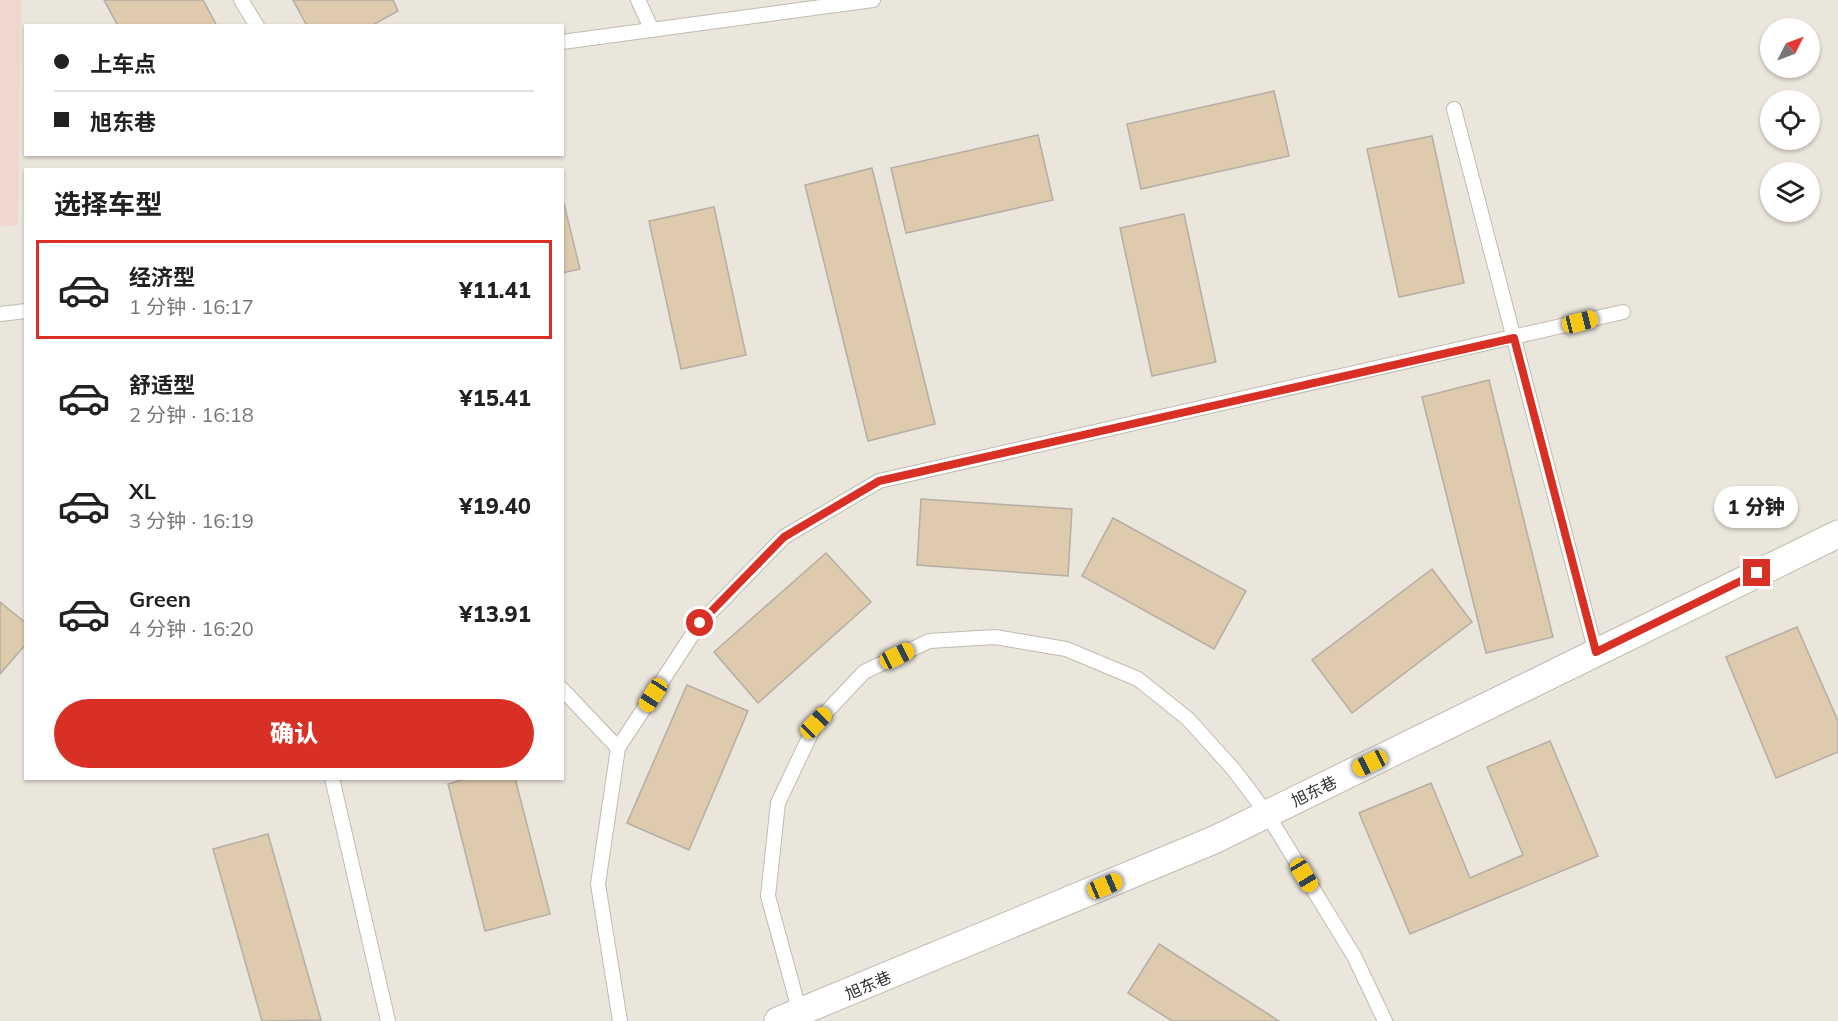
<!DOCTYPE html>
<html lang="zh">
<meta charset="utf-8">
<style>
body{margin:0;font-family:Mulish,"Noto Sans SC",sans-serif;background:#f6f6f6;color:#222;height:100vh;display:flex;flex-direction:column;font-size:22px;white-space:nowrap}
*{box-sizing:border-box;margin:0}
p{font-size:20px;color:#767676}
.icon{flex:none;width:33px;height:33px;fill:none;stroke:currentColor;stroke-width:2;stroke-linecap:round;stroke-linejoin:round}
.map{position:relative;flex:1;overflow:hidden}
.panel{position:absolute;left:24px;top:168px;width:540px;height:612px;display:flex;flex-direction:column;background:#fff;border-radius:0px;box-shadow:0 2px 4px #0004}
.panel>*{flex:none}
.banner{position:absolute;left:24px;top:24px;width:540px;height:132px;border-radius:0px;box-shadow:0 2px 4px #0004;display:grid;align-content:center;height:132px;padding:0 30px;background:#fff}
.needle{width:39px;rotate:48deg}
.controls{position:absolute;left:1760px;top:18px;display:grid;gap:12px}
.controls a{display:grid;place-items:center;width:60px;height:60px;border-radius:50%;background:#fff;box-shadow:0 2px 4px #0004;font-size:30px}
.end{position:absolute;width:27px;height:27px;margin:-14px;border:8px solid #d93025;background:#fff;box-shadow:0 0 0 3px #fff}
.from{border-radius:50%}
.bubble{position:absolute;height:42px;border-radius:21px;background:#fff;box-shadow:0 2px 4px #0004;font-size:20px;font-weight:800;line-height:42px;text-align:center}
.car{position:absolute;width:18px;height:36px;margin:-18px -9px;border-radius:8px;box-shadow:0 0 4px 2px #0007;background:linear-gradient(#f5c518 24%,#345 0 40%,#f5c518 0 76%,#345 0 86%,#f5c518 0)}
.banner b{display:flex;align-items:center;gap:21px;height:57px;font-size:22px}
.banner b+b{border-top:2px solid #e0e0e0}
.banner i{width:15px;height:15px;background:#222}
ul{padding:0;list-style:none}
li{display:flex;align-items:center;gap:18px;height:99px;margin:0 12px 9px;padding:0 18px;border:3px solid transparent;border-radius:0px}
li div{flex:1}
li b{display:block;font-size:22px}
li em{font-style:normal;font-weight:800}
li.on{border-color:#d93025}
li>.icon{width:54px;height:54px;stroke-width:1.5}
h2{padding:0 30px;font-size:27px;line-height:72px}
.primary-button{display:flex;gap:12px;margin-top:auto;padding:12px 30px}
.primary-button a{flex:1;height:69px;border-radius:36px;background:#d93025;color:#fff;font-size:24px;font-weight:800;line-height:69px;text-align:center}
.map>svg:first-child{display:block}
.commercial{fill:#efd7cd}
.building{fill:#decaac;stroke:#b5aea5;stroke-width:1.5}
.lines{fill:none;stroke-linecap:round;stroke-linejoin:round}
.service-casing{stroke:#c0bbb1;stroke-width:16}
.minor-casing{stroke:#c0bbb1;stroke-width:29}
.service{stroke:#fff;stroke-width:14}
.minor{stroke:#fff;stroke-width:27}
.route{stroke:#d93025;stroke-width:8}
.labels{text-anchor:middle;stroke-width:5;stroke-linejoin:round;paint-order:stroke}
.street-label{font-size:16px;fill:#33312d;stroke:#fff}
</style>
<div class="map">
<svg width="1838" height="1021" viewBox="0 0 1838 1021">
<rect width="100%" height="100%" fill="#ebe6dc"/>
<polygon class="commercial" points="0,0 21,0 18,225 0,227"/>
<g class="building">
<polygon points="104,0 203,0 217,26 118,26"/>
<polygon points="293,0 393,0 398,11 371,26 307,26"/>
<polygon points="1274,91 1289,156 1141,189 1127,124"/>
<polygon points="1038,135 1053,200 906,233 891,168"/>
<polygon points="1432,136 1464,283 1399,297 1367,149"/>
<polygon points="872,168 935,424 868,441 805,185"/>
<polygon points="564,204 580,269 562,273 562,205"/>
<polygon points="714,207 746,355 681,369 649,221"/>
<polygon points="1184,214 1216,362 1152,376 1120,228"/>
<polygon points="1489,380 1553,637 1486,653 1422,397"/>
<polygon points="921,499 1072,509 1068,576 917,565"/>
<polygon points="1113,518 1246,591 1214,649 1082,576"/>
<polygon points="826,553 871,602 758,703 714,652"/>
<polygon points="1432,569 1472,622 1352,713 1312,660"/>
<polygon points="0,602 26,623 26,644 0,674"/>
<polygon points="1797,627 1838,721 1838,752 1776,778 1726,657"/>
<polygon points="687,685 748,711 689,850 627,823"/>
<polygon points="1550,741 1598,856 1410,934 1359,813 1431,783 1470,878 1523,855 1487,767"/>
<polygon points="469,778 515,778 550,914 485,931 448,784"/>
<polygon points="268,834 321,1020 262,1021 213,849"/>
<polygon points="1159,944 1279,1021 1172,1021 1128,993"/>
</g>
<g class="lines">
<g class="service-casing">
<g id="service">
<polyline points="241,0 257,26"/>
<polyline points="638,0 652,30"/>
<polyline points="562,42 873,0"/>
<polyline points="1454,109 1596,653"/>
<polyline points="0,314 26,311"/>
<polyline points="562,689 618,748"/>
<polyline points="332,778 388,1021"/>
<polyline points="800,1013 768,896 778,803 816,723 864,672 929,641 995,637 1066,649 1138,679 1188,719 1234,770 1267,814 1354,956 1385,1021"/>
<polyline points="620,1021 598,884 618,748 700,623 784,537 879,481 1623,312"/>
</g>
</g>
<g class="minor-casing">
<polyline id="minor" points="778,1021 1214,840 1838,534"/>
</g>
<use href="#service" class="service"/>
<use href="#minor" class="minor"/>
</g>
<g class="lines">
<polyline class="route" points="700,623 784,537 879,481 1514,338 1596,652 1757,573"/>
</g>
<g class="labels">
<g class="street-label">
<text transform="translate(1314 791) rotate(-26)" y="6">旭东巷</text>
<text transform="translate(868 985) rotate(-23)" y="6">旭东巷</text>
</g>
</g>
</svg>
<div class="controls">
<a><svg class="needle" viewBox="-14 -14 28 28"><path d="M0-13l5 13h-10z" fill="#e53935"/><path d="M0 13l5-13h-10z" fill="#767676"/></svg></a>
<a><svg class="icon" aria-label="locate" viewBox="0 0 24 24"><circle cx="12" cy="12" r="6"/><path d="M12 2v4M12 18v4M2 12h4M18 12h4"/></svg></a>
<a><svg class="icon" aria-label="layers" viewBox="0 0 24 24"><path d="M12 4l9 5-9 5-9-5zM3 14l9 5 9-5"/></svg></a>
</div>
<i class="end from" style="left:700px;top:623px"></i>
<i class="end" style="left:1757px;top:573px"></i>
<div class="bubble" style="left:1714px;top:486px;width:84px">1 分钟</div>
<i class="car" style="left:1580px;top:322px;rotate:76deg"></i>
<i class="car" style="left:897px;top:656px;rotate:64deg"></i>
<i class="car" style="left:653px;top:695px;rotate:213deg"></i>
<i class="car" style="left:816px;top:723px;rotate:44deg"></i>
<i class="car" style="left:1370px;top:763px;rotate:244deg"></i>
<i class="car" style="left:1304px;top:875px;rotate:149deg"></i>
<i class="car" style="left:1105px;top:886px;rotate:67deg"></i>
<div class="banner">
<b><i class="from"></i>上车点</b>
<b><i></i>旭东巷</b>
</div>
<section class="panel">
<h2>选择车型</h2>
<ul>
<li class="on"><svg class="icon" aria-label="car" viewBox="0 0 24 24"><path d="M5 17H2v-5l4-1 3-4h7l3 4 3 1v5h-3M9 17h6M6 11h13"/><circle cx="7" cy="17" r="2"/><circle cx="17" cy="17" r="2"/></svg><div><b>经济型</b><p>1 分钟 · 16:17</p></div><em>¥11.41</em></li>
<li><svg class="icon" aria-label="car" viewBox="0 0 24 24"><path d="M5 17H2v-5l4-1 3-4h7l3 4 3 1v5h-3M9 17h6M6 11h13"/><circle cx="7" cy="17" r="2"/><circle cx="17" cy="17" r="2"/></svg><div><b>舒适型</b><p>2 分钟 · 16:18</p></div><em>¥15.41</em></li>
<li><svg class="icon" aria-label="car" viewBox="0 0 24 24"><path d="M5 17H2v-5l4-1 3-4h7l3 4 3 1v5h-3M9 17h6M6 11h13"/><circle cx="7" cy="17" r="2"/><circle cx="17" cy="17" r="2"/></svg><div><b>XL</b><p>3 分钟 · 16:19</p></div><em>¥19.40</em></li>
<li><svg class="icon" aria-label="car" viewBox="0 0 24 24"><path d="M5 17H2v-5l4-1 3-4h7l3 4 3 1v5h-3M9 17h6M6 11h13"/><circle cx="7" cy="17" r="2"/><circle cx="17" cy="17" r="2"/></svg><div><b>Green</b><p>4 分钟 · 16:20</p></div><em>¥13.91</em></li>
</ul>
<div class="primary-button"><a>确认</a></div>
</section>
</div>
